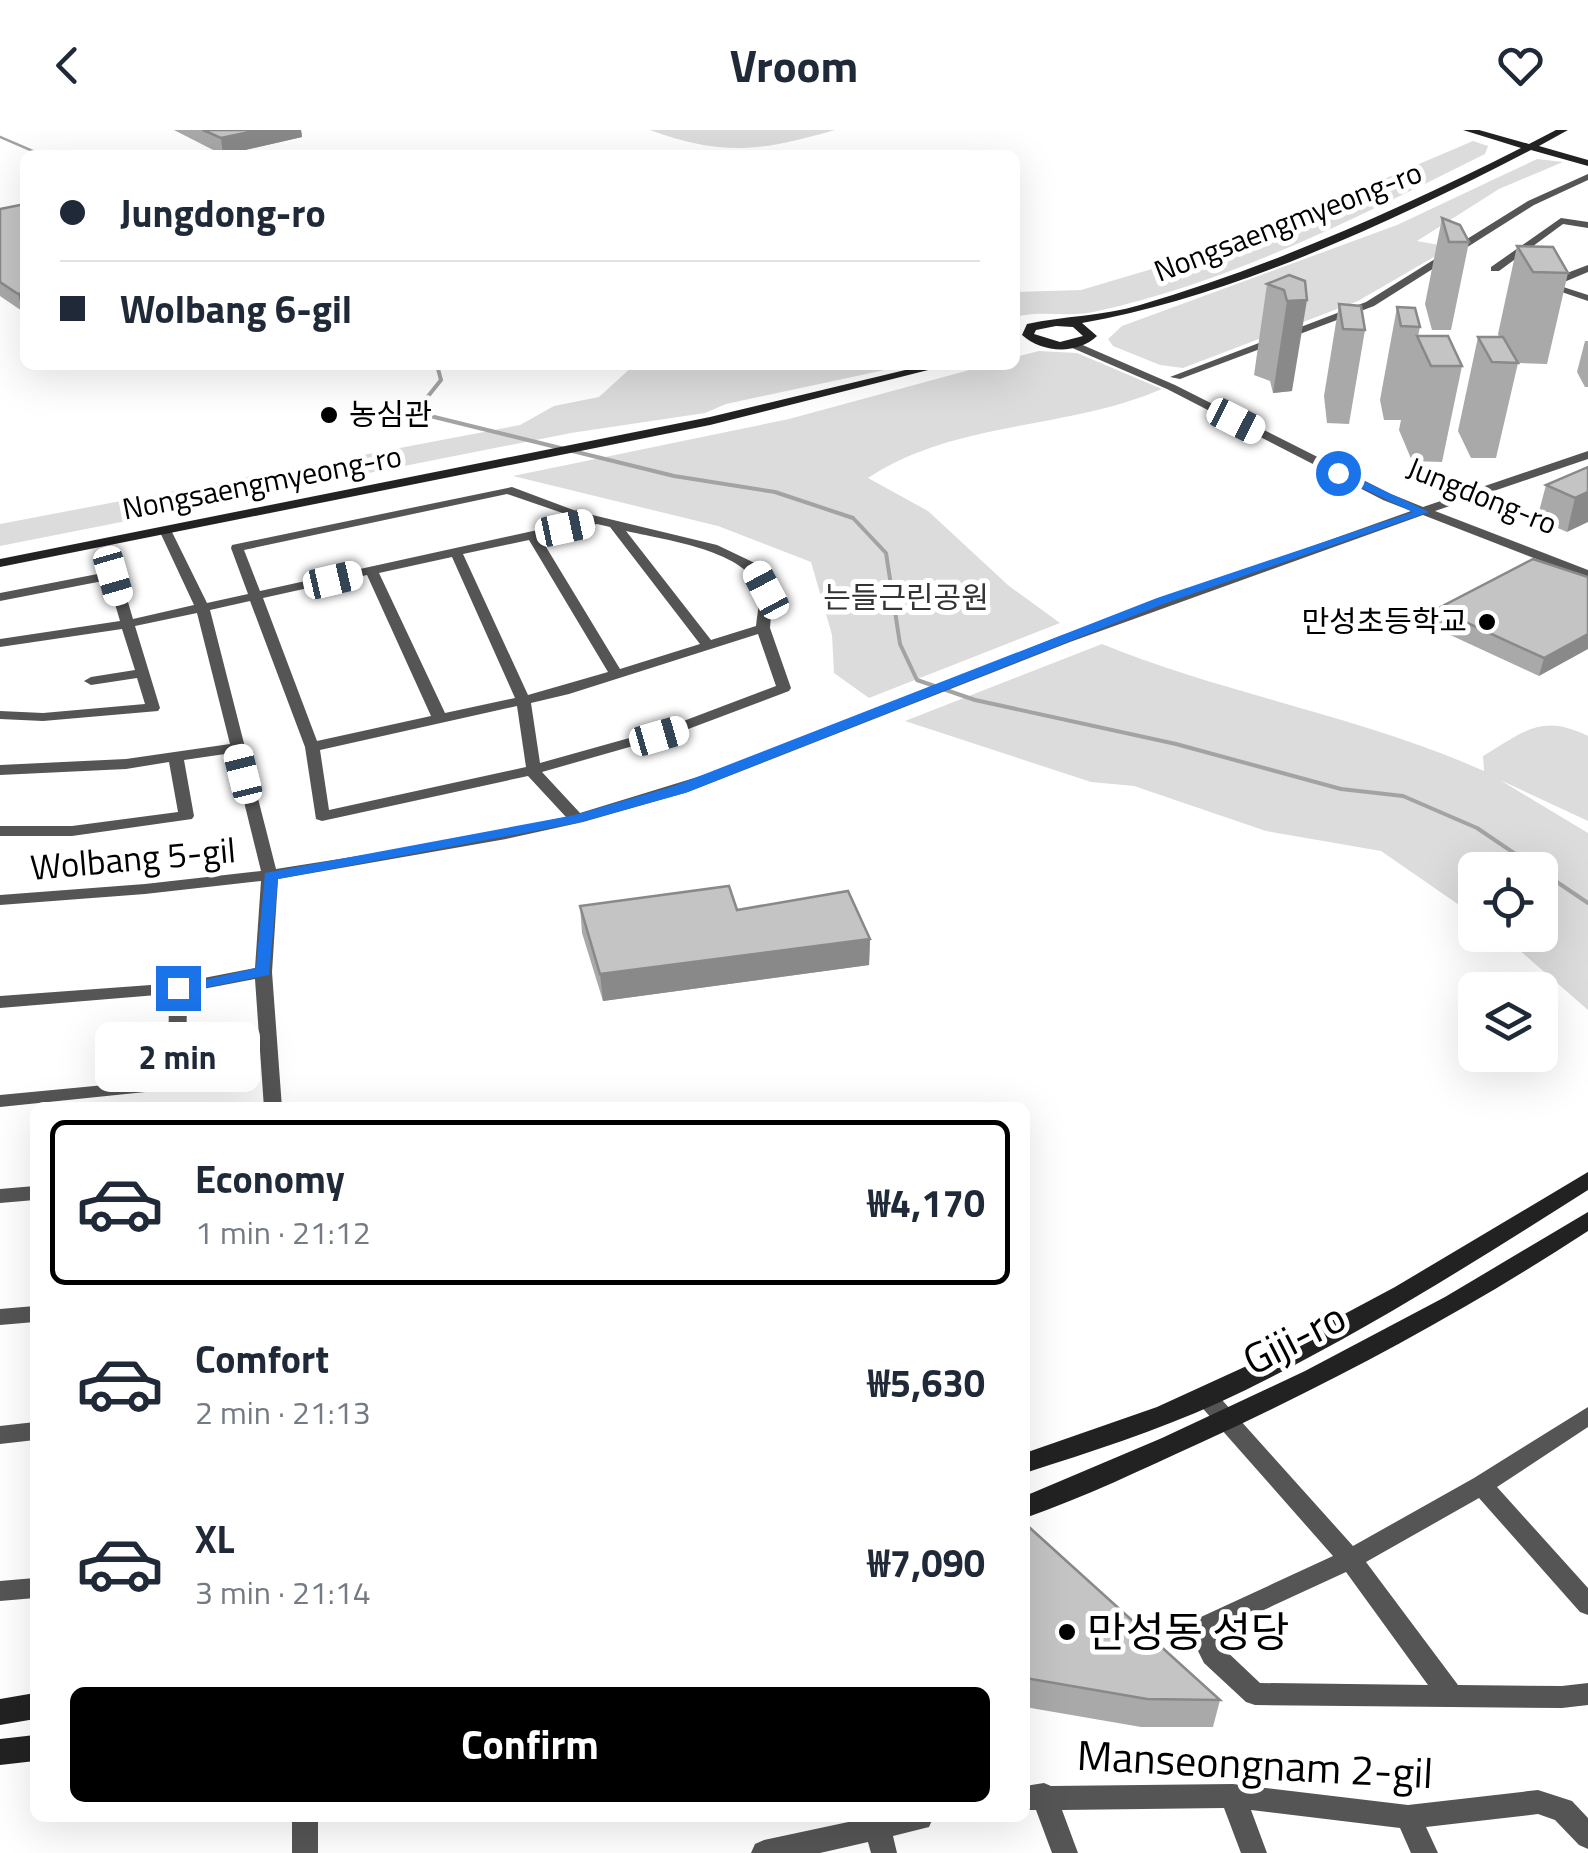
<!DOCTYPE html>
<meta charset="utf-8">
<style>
body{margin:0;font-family:"Titillium Web","Noto Sans KR",sans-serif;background:#f2f2f3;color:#1f2937;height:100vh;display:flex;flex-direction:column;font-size:38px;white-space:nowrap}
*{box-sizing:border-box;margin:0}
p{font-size:32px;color:#747a83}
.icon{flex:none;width:55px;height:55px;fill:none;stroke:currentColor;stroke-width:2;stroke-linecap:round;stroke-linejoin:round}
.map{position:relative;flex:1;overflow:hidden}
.side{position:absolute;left:30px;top:972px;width:1000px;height:720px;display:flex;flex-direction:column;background:#fff;border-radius:15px;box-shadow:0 10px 40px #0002}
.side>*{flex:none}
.banner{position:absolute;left:20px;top:20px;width:1000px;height:220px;border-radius:15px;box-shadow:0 10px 40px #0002;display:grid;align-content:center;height:220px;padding:0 40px;background:#fff}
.tools{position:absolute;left:1458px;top:722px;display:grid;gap:20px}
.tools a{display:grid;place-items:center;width:100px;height:100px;border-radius:15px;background:#fff;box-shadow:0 10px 40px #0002;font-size:50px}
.end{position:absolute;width:45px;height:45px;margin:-22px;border:12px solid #1a73e8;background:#fff;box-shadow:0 0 0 5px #fff}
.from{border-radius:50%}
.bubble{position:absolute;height:70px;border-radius:15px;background:#fff;box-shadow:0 10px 40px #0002;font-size:32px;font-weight:700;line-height:70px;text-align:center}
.car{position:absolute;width:30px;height:60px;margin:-30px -15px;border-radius:12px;box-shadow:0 0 8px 2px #0007;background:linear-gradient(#fff 24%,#345 0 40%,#fff 0 76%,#345 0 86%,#fff 0)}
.banner b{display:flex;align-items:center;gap:35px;height:95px;font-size:38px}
.banner b+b{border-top:2px solid #e0e1e3}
.banner i{width:25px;height:25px;background:#1f2937}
ul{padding:18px 0 0;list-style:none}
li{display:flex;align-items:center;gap:30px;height:165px;margin:0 20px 15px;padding:0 20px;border:5px solid transparent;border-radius:15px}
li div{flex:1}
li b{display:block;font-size:38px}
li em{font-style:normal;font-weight:700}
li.active{border-color:#000}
li>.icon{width:90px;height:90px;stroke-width:1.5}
.action{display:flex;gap:20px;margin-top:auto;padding:20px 40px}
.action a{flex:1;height:115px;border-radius:15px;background:#000;color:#fff;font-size:40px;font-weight:700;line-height:115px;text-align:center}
header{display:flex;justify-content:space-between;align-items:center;height:130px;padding:0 40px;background:#fff;font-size:45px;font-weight:700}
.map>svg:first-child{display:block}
.green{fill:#dcdcdc}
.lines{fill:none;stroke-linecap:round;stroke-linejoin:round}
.stream-far1{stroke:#a3a3a3;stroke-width:2.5}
.stream{stroke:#a3a3a3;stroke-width:4}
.street{fill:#555;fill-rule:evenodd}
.secondary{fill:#222;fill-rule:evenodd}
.wall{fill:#a9a9a9}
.shaded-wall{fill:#898989}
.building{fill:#c4c4c4;stroke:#898989;stroke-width:2.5}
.route{fill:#1a73e8}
.poi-dot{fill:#000;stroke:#fff;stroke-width:4}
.labels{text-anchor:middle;stroke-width:10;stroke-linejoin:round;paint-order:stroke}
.far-street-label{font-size:30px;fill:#000;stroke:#fff}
.far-poi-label{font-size:30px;fill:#000;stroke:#fff;text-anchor:start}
.far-park-label{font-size:30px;fill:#333;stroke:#fff}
.street-label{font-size:35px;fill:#000;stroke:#fff}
.near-street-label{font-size:42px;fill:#000;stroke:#fff}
.near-poi-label{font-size:42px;fill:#000;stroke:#fff;text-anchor:start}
</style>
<header><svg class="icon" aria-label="back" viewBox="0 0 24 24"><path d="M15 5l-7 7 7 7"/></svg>Vroom<svg class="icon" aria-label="heart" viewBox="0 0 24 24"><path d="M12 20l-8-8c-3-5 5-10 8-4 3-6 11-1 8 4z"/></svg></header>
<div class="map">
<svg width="1588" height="1723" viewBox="0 0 1588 1723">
<rect width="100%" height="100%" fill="#fff"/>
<g class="green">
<path d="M650,0H835C761,21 724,27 650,0Z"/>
<path d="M1473,11L1488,16L1485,24C1360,86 1236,150 1098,181C1071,188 1042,180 1015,187V162L1081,160L1179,131L1255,104Z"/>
<polygon points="1537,29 1563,32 1499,59 1417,111 1451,117 1358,171 1183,238 1160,235 1113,216 1108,209 1122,196 1397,95"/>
<path d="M1039,221L1077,223L1162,259C1067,300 957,290 868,348L928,381L1009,456L1060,493L869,568L834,543L832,505L811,432L718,396L513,346L789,289L988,235H1015V227Z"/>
<polygon points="634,235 908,235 726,274 705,283 571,303 0,416 0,394 520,295 554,276 599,267"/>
<path d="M1102,514C1227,565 1361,586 1484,641L1483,626C1524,602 1540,583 1588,606V691L1500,650L1588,703V880L1502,805H1540V740H1475V786L1381,721L1266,701L1134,656L1091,652L905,591Z"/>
</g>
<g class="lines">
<polyline class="stream-far1" points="0,7 42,25"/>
<polyline class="stream" points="437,235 441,250 425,270 422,284 674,346 775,362 853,388 886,423 900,514 917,550 975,570 1176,614 1341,659 1403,666 1477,698 1588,773"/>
<g class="street">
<polygon points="1588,44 1588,50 1534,75 1374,176 1180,249 1170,247 1366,172 1528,71"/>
<polygon points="1561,88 1588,92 1588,98 1563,94 1499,141 1491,141 1491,137"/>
<polygon points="1588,135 1588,142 1557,155 1588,165 1588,171 1538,154"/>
<path d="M1070,213H1078L1175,255L1391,364L1423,377L1588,321V329L1435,381L1588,440V449L1423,385L1070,512L688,662L583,692L506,709L278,749L272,842L282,978H264L255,849L187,862L186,954L184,958L0,977V965L168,949L169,864L0,878V866L178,853L255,838L261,751L145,764L0,775V765L145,754L261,741L232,623L184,630L194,686L192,689L72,706H0V696H72L178,682L169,632L126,639L0,645V635L126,629L230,614L197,483L135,496L160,578L158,581L43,591L0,589V581L43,583L145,574L137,548L91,555L84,551L91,547L135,540L122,499L0,517V509L120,491L108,450L0,471V463L113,441L120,445L133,489L194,475L159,400L161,397L171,400L207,473L248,464L231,418L232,415L512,357L576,381L717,415L759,435L773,460L770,498L791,558L789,561L675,604L542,642L580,683L730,637L1060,506L1411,381L1383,370L1167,259L1070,217ZM507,364L583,390L260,461L244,420ZM597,394L610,397L700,514L620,539L540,407ZM626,401C661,409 743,420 757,456C762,467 757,483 756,496L711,510ZM529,410L608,542L528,565L463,424ZM452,427L515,568L445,583L379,443ZM367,445L431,586L317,611L263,468ZM250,471L305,617L316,689L322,691L528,646L566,687L434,714L276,739L210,480ZM758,504L776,556L665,598L540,633L531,573L569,564ZM517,576L526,637L329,680L320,620Z"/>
<polygon points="35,1056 35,1070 0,1073 0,1059"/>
<polygon points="35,1176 35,1192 0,1195 0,1179"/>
<path d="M1206,1258L1214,1261L1353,1416L1474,1348L1588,1277V1297L1497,1357L1588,1458V1485L1580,1482L1479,1368L1366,1432L1458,1555L1562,1556L1588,1553V1575L1562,1578L1255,1575L1246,1572L1204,1533L1187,1499L1190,1492L1333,1426L1198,1273L1195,1267L1198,1261ZM1346,1442L1428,1555L1260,1553L1222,1517L1214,1503Z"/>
<polygon points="35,1292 35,1310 0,1314 0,1296"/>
<polygon points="35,1448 35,1468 0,1471 0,1451"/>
<polygon points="1044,1653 1051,1656 1233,1654 1408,1675 1538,1660 1572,1671 1588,1688 1588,1719 1579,1715 1555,1690 1538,1684 1426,1697 1438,1723 1411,1723 1400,1698 1251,1680 1267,1723 1241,1723 1224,1678 1062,1680 1078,1723 1052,1723 1036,1680 1025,1680 1025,1656"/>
<rect x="292" y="1688" width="26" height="35"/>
<polygon points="867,1688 933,1688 929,1697 893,1706 897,1723 871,1723 868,1712 820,1723 751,1723 755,1714 764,1710"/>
</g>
<g class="secondary">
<path d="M1463,0H1479L1529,14L1556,0H1568L1539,16L1588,30V36L1531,20C1394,91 1234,166 1082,193L1097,206C1077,225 1042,223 1022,205L1027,194C1064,186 1103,186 1140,175C1272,136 1398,80 1521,18ZM1056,196L1073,197L1083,206L1060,212L1034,204L1036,200Z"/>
<polygon points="926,235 948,235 710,295 0,437 0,429 710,287"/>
<path d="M1588,1042V1060C1468,1136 1347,1213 1218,1273C1156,1301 1090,1322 1025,1343V1323L1157,1277L1251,1234L1395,1157Z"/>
<path d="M1588,1082V1101C1464,1182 1335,1251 1200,1313C1143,1339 1085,1367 1025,1388V1366L1162,1308L1305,1241L1445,1167Z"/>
<polygon points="35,1563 35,1589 0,1595 0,1569"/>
<polygon points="35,1605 35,1631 0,1635 0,1609"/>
</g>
</g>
<g class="wall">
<polygon points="174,0 301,0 302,7 223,25"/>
<polygon points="25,74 25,180 22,181 0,166 0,79"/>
<polygon points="1442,88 1469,112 1451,200 1432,200 1425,174"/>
<polygon points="1517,116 1568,143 1547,234 1518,233 1496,328 1471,328 1458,301 1478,207 1499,207 1498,204"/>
<polygon points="1289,145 1292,261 1273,263 1270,251 1254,245 1267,154"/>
<polygon points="1339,174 1365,200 1349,294 1327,293 1324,266"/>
<polygon points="1397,177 1420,197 1418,206 1462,236 1442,332 1412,331 1399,300 1401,290 1384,290 1380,270"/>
<polygon points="1585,211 1588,211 1588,257 1585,257 1577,242"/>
<polygon points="1588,337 1567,402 1537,389 1546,355"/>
<polygon points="1588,447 1539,546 1433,497 1437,479"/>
<polygon points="580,776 737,780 870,809 869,835 603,871 582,803"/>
<polygon points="1025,1400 1220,1570 1213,1597 1141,1597 1025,1577"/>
</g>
<g class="shaded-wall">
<polygon points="259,0 301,0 302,7 223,25 221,8"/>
<polygon points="25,162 25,180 22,181 18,164"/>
<polygon points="1307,170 1292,261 1273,263 1287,171"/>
<polygon points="1588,362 1588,392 1567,402 1575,368"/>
<polygon points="1588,504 1588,519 1539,546 1544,528"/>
<polygon points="870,809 869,835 603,871 600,844"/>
</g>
<g class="building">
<polygon points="203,0 259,0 221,8"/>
<polygon points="25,74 25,162 18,164 0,152 0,79"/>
<polygon points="1442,88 1460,95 1469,112 1449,112"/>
<polygon points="1517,116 1553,117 1568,143 1533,142"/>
<polygon points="1289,145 1305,151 1307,170 1287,171 1284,160 1267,154"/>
<polygon points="1339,174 1361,176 1365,200 1343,199"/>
<polygon points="1397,177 1415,178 1420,197 1401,196"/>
<polygon points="1417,206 1448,206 1462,236 1431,236"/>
<polygon points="1478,207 1503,207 1518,233 1492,232"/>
<polygon points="1588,337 1588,362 1575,368 1546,355"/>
<polygon points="1533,429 1588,447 1588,504 1544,528 1437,479"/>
<polygon points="729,756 737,780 848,761 870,809 600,844 580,776"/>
<polygon points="1030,1398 1220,1570 1147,1569 1025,1548 1025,1400"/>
</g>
<polygon class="route" points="1338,339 1429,382 1166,473 685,663 577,693 278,749 269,845 178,863 170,858 256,838 265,743 575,685 674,656 1157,468 1413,382 1334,345"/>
<g class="poi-dot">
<circle cx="329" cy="285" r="10"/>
<circle cx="1487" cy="492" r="10"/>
<circle cx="1067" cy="1502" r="10"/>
</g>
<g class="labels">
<g class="far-street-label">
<text transform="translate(1288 92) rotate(-21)" y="10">Nongsaengmyeong-ro</text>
<text transform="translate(262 353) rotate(-11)" y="10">Nongsaengmyeong-ro</text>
<text transform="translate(1482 366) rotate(22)" y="10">Jungdong-ro</text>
</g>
<g class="far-poi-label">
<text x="349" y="295">농심관</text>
<text x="1467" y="502" text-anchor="end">만성초등학교</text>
</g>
<g class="far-park-label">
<text x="906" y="478">는들근린공원</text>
</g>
<g class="street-label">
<text transform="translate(133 729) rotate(-5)" y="12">Wolbang 5-gil</text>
</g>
<g class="near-street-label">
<text transform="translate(1294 1208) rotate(-27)" y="15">Giji-ro</text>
<text transform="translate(1255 1634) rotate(3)" y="15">Manseongnam 2-gil</text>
</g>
<g class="near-poi-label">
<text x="1087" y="1517">만성동 성당</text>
</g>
</g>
</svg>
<div class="tools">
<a><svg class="icon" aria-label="locate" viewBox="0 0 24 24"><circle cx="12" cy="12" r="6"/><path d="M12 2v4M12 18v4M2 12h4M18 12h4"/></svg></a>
<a><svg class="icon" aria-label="layers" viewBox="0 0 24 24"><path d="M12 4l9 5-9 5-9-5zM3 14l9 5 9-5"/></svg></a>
</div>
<i class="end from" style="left:1338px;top:343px"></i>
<i class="end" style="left:178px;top:858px"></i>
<div class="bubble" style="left:95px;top:892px;width:165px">2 min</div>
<i class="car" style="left:1236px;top:291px;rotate:117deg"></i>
<i class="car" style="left:565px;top:398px;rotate:78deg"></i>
<i class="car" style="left:113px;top:446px;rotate:164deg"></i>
<i class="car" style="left:333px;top:450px;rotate:77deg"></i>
<i class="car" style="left:766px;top:460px;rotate:332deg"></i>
<i class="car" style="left:659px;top:606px;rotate:74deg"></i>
<i class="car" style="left:243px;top:644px;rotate:346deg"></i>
<div class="banner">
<b><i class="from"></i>Jungdong-ro</b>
<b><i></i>Wolbang 6-gil</b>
</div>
<section class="side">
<ul>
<li class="active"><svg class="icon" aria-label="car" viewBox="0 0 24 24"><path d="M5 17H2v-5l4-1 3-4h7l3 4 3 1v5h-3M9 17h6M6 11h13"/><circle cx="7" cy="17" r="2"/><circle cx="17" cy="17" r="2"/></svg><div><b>Economy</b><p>1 min · 21:12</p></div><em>₩4,170</em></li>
<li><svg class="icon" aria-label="car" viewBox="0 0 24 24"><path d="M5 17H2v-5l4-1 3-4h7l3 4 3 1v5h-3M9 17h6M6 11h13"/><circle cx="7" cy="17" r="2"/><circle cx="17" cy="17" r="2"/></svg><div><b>Comfort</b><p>2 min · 21:13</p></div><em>₩5,630</em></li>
<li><svg class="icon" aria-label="car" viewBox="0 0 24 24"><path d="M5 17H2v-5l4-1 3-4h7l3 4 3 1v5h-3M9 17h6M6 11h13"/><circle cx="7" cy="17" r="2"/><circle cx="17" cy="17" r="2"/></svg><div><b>XL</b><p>3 min · 21:14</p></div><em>₩7,090</em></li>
</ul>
<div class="action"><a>Confirm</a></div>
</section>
</div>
